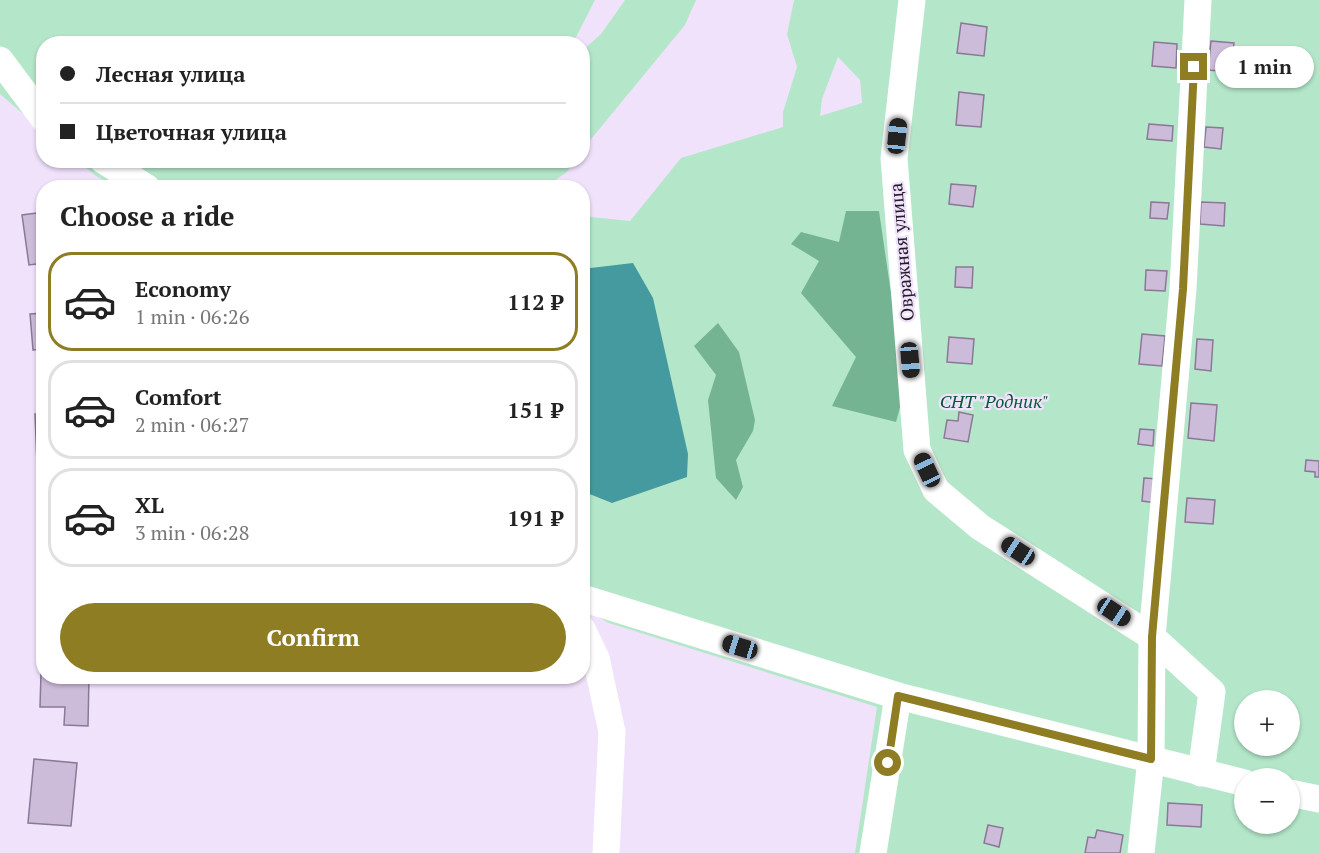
<!DOCTYPE html>
<meta charset="utf-8">
<style>
body{margin:0;font-family:"PT Serif",serif;background:#f6f6f6;color:#222;height:100vh;display:flex;flex-direction:column;font-size:22px;white-space:nowrap}
*{box-sizing:border-box;margin:0}
p{font-size:20px;color:#767676}
.icon{flex:none;width:33px;height:33px;fill:none;stroke:currentColor;stroke-width:2;stroke-linecap:round;stroke-linejoin:round}
.map{position:relative;flex:1;overflow:hidden}
.panel{position:absolute;left:36px;top:180px;width:554px;height:504px;display:flex;flex-direction:column;background:#fff;border-radius:24px;box-shadow:0 2px 4px #0004}
.panel>*{flex:none}
.banner{position:absolute;left:36px;top:36px;width:554px;height:132px;border-radius:24px;box-shadow:0 2px 4px #0004;display:grid;align-content:center;height:132px;padding:0 24px;background:#fff}
.buttons{position:absolute;left:1234px;top:690px;display:grid;gap:12px}
.buttons a{display:grid;place-items:center;width:66px;height:66px;border-radius:50%;background:#fff;box-shadow:0 2px 4px #0004;font-size:30px}
.end{position:absolute;width:27px;height:27px;margin:-14px;border:8px solid #8e7d23;background:#fff;box-shadow:0 0 0 3px #fff}
.from{border-radius:50%}
.bubble{position:absolute;height:42px;border-radius:21px;background:#fff;box-shadow:0 2px 4px #0004;font-size:20px;font-weight:600;line-height:42px;text-align:center}
.car{position:absolute;width:18px;height:36px;margin:-18px -9px;border-radius:8px;box-shadow:0 0 4px 2px #0007;background:linear-gradient(#222 24%,#8ab4d8 0 40%,#222 0 76%,#8ab4d8 0 86%,#222 0)}
.banner b{display:flex;align-items:center;gap:21px;height:57px;font-size:22px}
.banner b+b{border-top:2px solid #e0e0e0}
.banner i{width:15px;height:15px;background:#222}
ul{padding:0;list-style:none}
li{display:flex;align-items:center;gap:18px;height:99px;margin:0 12px 9px;padding:0 12px;border:3px solid #e0e0e0;border-radius:24px}
li div{flex:1}
li b{display:block;font-size:22px}
li em{font-style:normal;font-weight:600}
li.selected{border-color:#8e7d23}
li>.icon{width:54px;height:54px;stroke-width:1.5}
h2{padding:0 24px;font-size:27px;line-height:72px}
.action{display:flex;gap:12px;margin-top:auto;padding:12px 24px}
.action a{flex:1;height:69px;border-radius:36px;background:#8e7d23;color:#fff;font-size:24px;font-weight:600;line-height:69px;text-align:center}
.map>svg:first-child{display:block}
.green{fill:#b4e7ca;fill-rule:evenodd}
.forest{fill:#75b492}
.water{fill:#449a9e}
.building{fill:#cdbbda;stroke:#897996;stroke-width:1.5}
.lines{fill:none;stroke-linecap:round;stroke-linejoin:round}
.minor{stroke:#fff;stroke-width:27}
.route{stroke:#8e7d23;stroke-width:8}
.labels{text-anchor:middle;stroke-width:4.5;stroke-linejoin:round;paint-order:stroke}
.street-label{font-size:18px;fill:#211b26;stroke:#f1e2fc}
.park-label{font-size:18px;font-style:italic;fill:#075838;stroke:#f1e2fc}
</style>
<div class="map">
<svg width="1319" height="853" viewBox="0 0 1319 853">
<rect width="100%" height="100%" fill="#f1e2fc"/>
<g class="green">
<polygon points="0,0 595,0 573,43 44,44 43,131 0,94"/>
<polygon points="625,0 696,0 685,25 582,150 582,51 601,34"/>
<path d="M794,0H1319V853H855L877,707L609,623L582,608V216L630,221L681,158L783,127V112L797,67L787,34ZM838,57L860,80L862,103L820,116L822,99ZM1245,700H1290V746H1245ZM1245,778H1290V824H1245Z"/>
<polygon points="78,161 575,161 567,172 544,188 117,187 96,176"/>
</g>
<g class="forest">
<polygon points="846,211 879,211 905,389 896,422 832,406 856,357 801,293 819,261 791,244 801,232 839,242"/>
<polygon points="718,323 739,352 755,420 753,431 736,460 743,487 736,500 716,478 708,400 716,375 694,346"/>
</g>
<polygon class="water" points="633,263 653,298 688,454 687,477 612,503 582,491 582,269"/>
<g class="building">
<polygon points="961,23 987,27 984,56 957,53"/>
<polygon points="1211,41 1234,43 1231,72 1208,70"/>
<polygon points="1154,42 1177,44 1176,68 1152,66"/>
<polygon points="959,92 984,95 981,127 956,125"/>
<polygon points="1149,124 1173,126 1172,141 1147,139"/>
<polygon points="1206,127 1223,128 1221,149 1204,147"/>
<polygon points="951,184 976,186 973,207 949,204"/>
<polygon points="1151,202 1169,203 1167,219 1150,218"/>
<polygon points="1201,202 1225,203 1224,226 1200,224"/>
<polygon points="44,212 44,263 29,265 22,215"/>
<polygon points="956,267 973,267 972,288 955,287"/>
<polygon points="1146,270 1167,271 1165,291 1145,290"/>
<polygon points="44,313 44,349 33,350 30,314"/>
<polygon points="1142,334 1165,336 1162,366 1139,364"/>
<polygon points="949,337 974,339 972,364 947,362"/>
<polygon points="1197,339 1213,340 1211,371 1195,369"/>
<polygon points="1191,403 1217,405 1214,441 1188,438"/>
<polygon points="959,412 973,415 968,442 944,438 947,420 958,421"/>
<polygon points="35,414 44,414 44,464 37,464"/>
<polygon points="1140,429 1154,430 1153,446 1138,444"/>
<polygon points="1306,460 1319,461 1319,477 1315,477 1315,472 1305,471"/>
<polygon points="1144,478 1159,479 1157,503 1142,501"/>
<polygon points="1187,498 1215,500 1213,524 1185,522"/>
<polygon points="41,673 44,673 44,676 89,676 88,726 64,725 65,707 40,707"/>
<polygon points="34,759 77,763 71,826 28,823"/>
<polygon points="1168,803 1202,805 1201,827 1167,825"/>
<polygon points="988,825 1003,828 999,847 984,843"/>
<polygon points="1097,830 1123,835 1120,853 1085,853 1088,837 1095,838"/>
</g>
<g class="lines">
<g class="minor">
<polyline points="912,0 894,158 917,450 936,490 980,527 1152,637 1212,692 1201,773"/>
<polyline points="0,60 44,119"/>
<polyline points="103,160 147,188"/>
<polyline points="582,598 898,696 1245,783"/>
<polyline points="582,629 596,658 612,732 606,853"/>
<polyline points="1290,793 1319,799"/>
<polyline points="873,853 898,696"/>
<polyline points="1141,853 1151,759 1152,637 1183,289 1198,0"/>
</g>
</g>
<g class="lines">
<polyline class="route" points="888,763 898,696 1151,759 1152,637 1183,289 1194,67"/>
</g>
<g class="labels">
<g class="street-label">
<text transform="translate(902 252) rotate(-95)" y="6">Овражная улица</text>
</g>
<g class="park-label">
<text x="994" y="408">СНТ "Родник"</text>
</g>
</g>
</svg>
<div class="buttons">
<a>+</a>
<a>−</a>
</div>
<i class="end from" style="left:888px;top:763px"></i>
<i class="end" style="left:1194px;top:67px"></i>
<div class="bubble" style="left:1215px;top:46px;width:99px">1 min</div>
<i class="car" style="left:897px;top:136px;rotate:6deg"></i>
<i class="car" style="left:910px;top:360px;rotate:175deg"></i>
<i class="car" style="left:927px;top:470px;rotate:335deg"></i>
<i class="car" style="left:1018px;top:551px;rotate:303deg"></i>
<i class="car" style="left:1114px;top:612px;rotate:123deg"></i>
<i class="car" style="left:740px;top:647px;rotate:287deg"></i>
<div class="banner">
<b><i class="from"></i>Лесная улица</b>
<b><i></i>Цветочная улица</b>
</div>
<section class="panel">
<h2>Choose a ride</h2>
<ul>
<li class="selected"><svg class="icon" aria-label="car" viewBox="0 0 24 24"><path d="M5 17H2v-5l4-1 3-4h7l3 4 3 1v5h-3M9 17h6M6 11h13"/><circle cx="7" cy="17" r="2"/><circle cx="17" cy="17" r="2"/></svg><div><b>Economy</b><p>1 min · 06:26</p></div><em>112 ₽</em></li>
<li><svg class="icon" aria-label="car" viewBox="0 0 24 24"><path d="M5 17H2v-5l4-1 3-4h7l3 4 3 1v5h-3M9 17h6M6 11h13"/><circle cx="7" cy="17" r="2"/><circle cx="17" cy="17" r="2"/></svg><div><b>Comfort</b><p>2 min · 06:27</p></div><em>151 ₽</em></li>
<li><svg class="icon" aria-label="car" viewBox="0 0 24 24"><path d="M5 17H2v-5l4-1 3-4h7l3 4 3 1v5h-3M9 17h6M6 11h13"/><circle cx="7" cy="17" r="2"/><circle cx="17" cy="17" r="2"/></svg><div><b>XL</b><p>3 min · 06:28</p></div><em>191 ₽</em></li>
</ul>
<div class="action"><a>Confirm</a></div>
</section>
</div>
